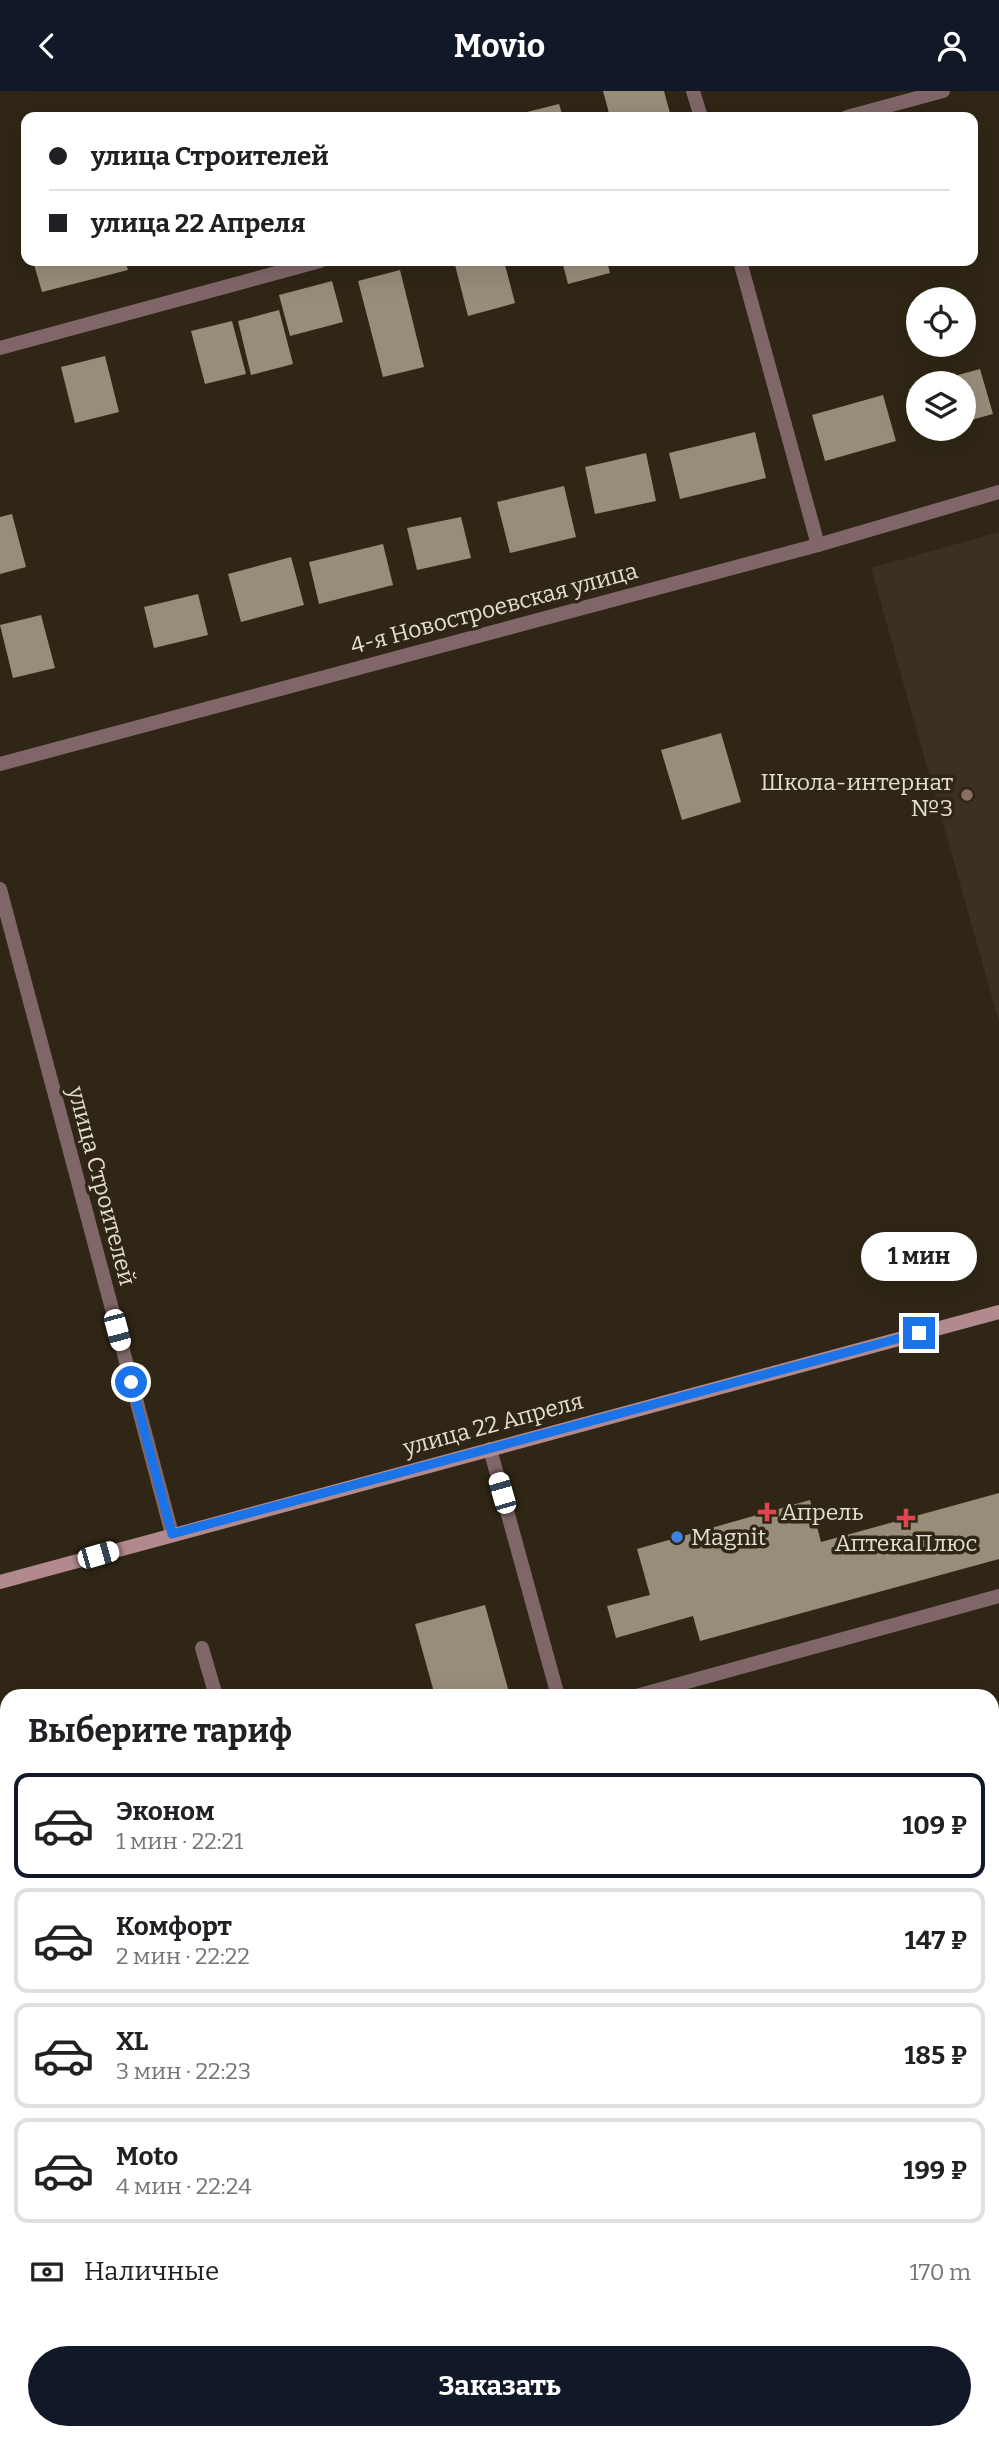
<!DOCTYPE html>
<html lang="ru">
<meta charset="utf-8">
<style>
body{margin:0;font-family:Bitter,serif;background:#f6f6f6;color:#202124;height:100vh;display:flex;flex-direction:column;font-size:26px;white-space:nowrap}
*{box-sizing:border-box;margin:0}
p{font-size:23px;color:#757577}
.icon{flex:none;width:38px;height:38px;fill:none;stroke:currentColor;stroke-width:2;stroke-linecap:round;stroke-linejoin:round}
.map{position:relative;flex:1;overflow:hidden}
.panel{position:absolute;left:0px;top:1598px;width:999px;height:751px;display:flex;flex-direction:column;background:#fff;border-radius:21px 21px 0 0;box-shadow:0 7px 28px #0002}
.panel>*{flex:none}
.guide{position:absolute;left:21px;top:21px;width:957px;height:154px;border-radius:14px;box-shadow:0 7px 28px #0002;display:grid;align-content:center;height:154px;padding:0 28px;background:#fff}
.controls{position:absolute;left:906px;top:196px;display:grid;gap:14px}
.controls a{display:grid;place-items:center;width:70px;height:70px;border-radius:50%;background:#fff;box-shadow:0 7px 28px #0002;font-size:35px}
.end{position:absolute;width:32px;height:32px;margin:-16px;border:9px solid #1a73e8;background:#fff;box-shadow:0 0 0 4px #fff}
.from{border-radius:50%}
.bubble{position:absolute;height:49px;border-radius:24px;background:#fff;box-shadow:0 7px 28px #0002;font-size:23px;font-weight:700;line-height:49px;text-align:center}
.car{position:absolute;width:21px;height:42px;margin:-21px -10px;border-radius:9px;box-shadow:0 0 5px 2px #0007;background:linear-gradient(#fff 24%,#345 0 40%,#fff 0 76%,#345 0 86%,#fff 0)}
.guide b{display:flex;align-items:center;gap:24px;height:66px;font-size:26px}
.guide b+b{border-top:2px solid #e0e0e0}
.guide i{width:18px;height:18px;background:#202124}
ul{padding:0;list-style:none}
li{display:flex;align-items:center;gap:21px;height:105px;margin:0 14px 10px;padding:0 14px;border:4px solid #e0e0e0;border-radius:14px}
li div{flex:1}
li b{display:block;font-size:26px}
li em{font-style:normal;font-weight:700}
li.on{border-color:#111827}
li>.icon{width:63px;height:63px;stroke-width:1.5}
h2{padding:0 28px;font-size:32px;line-height:84px}
.pay{display:flex;align-items:center;gap:18px;height:77px;padding:0 28px;font-size:26px}
.pay p{margin-inline-start:auto}
.action{display:flex;gap:14px;margin-top:auto;padding:14px 28px}
.action a{flex:1;height:80px;border-radius:42px;background:#111827;color:#fff;font-size:28px;font-weight:700;line-height:80px;text-align:center}
header{display:flex;justify-content:space-between;align-items:center;height:91px;padding:0 28px;background:#111827;color:#fff;font-size:32px;font-weight:700}
.map>svg:first-child{display:block}
.education{fill:#3c3022}
.building{fill:#978d79}
.lines{fill:none;stroke-linecap:round;stroke-linejoin:round}
.lane{stroke:#806669;stroke-width:14}
.street{stroke:#806669;stroke-width:14}
.secondary{stroke:#b2898d;stroke-width:14}
.route{stroke:#1a73e8;stroke-width:9}
.education-dot{fill:#8d6e63;stroke:#2f2615;stroke-width:2.5}
.health-dot{fill:#e0444e;stroke:#2f2615;stroke-width:2.5}
.shop-dot{fill:#3f7fe0;stroke:#2f2615;stroke-width:2.5}
.labels{text-anchor:middle;stroke-width:7;stroke-linejoin:round;paint-order:stroke}
.street-label{font-size:23px;fill:#e3ddd2;stroke:#2f2615}
.poi-label{font-size:23px;fill:#e3ddd2;stroke:#2f2615;text-anchor:start}
</style>
<header><svg class="icon" aria-label="back" viewBox="0 0 24 24"><path d="M15 5l-7 7 7 7"/></svg>Movio<svg class="icon" aria-label="person" viewBox="0 0 24 24"><circle cx="12" cy="8" r="4"/><path d="M4 21q1-7 8-7t8 7"/></svg></header>
<div class="map">
<svg width="999" height="2348" viewBox="0 0 999 2348">
<rect width="100%" height="100%" fill="#2f2615"/>
<g class="education">
<polygon points="999,441 999,931 871,477"/>
<polygon points="7,2244 7,2342 453,2342 454,2348 0,2348 0,2246"/>
</g>
<g class="building">
<polygon points="603,0 664,0 671,26 610,26"/>
<polygon points="559,13 563,26 511,26 511,25"/>
<polygon points="33,170 125,170 128,179 42,201"/>
<polygon points="454,170 504,170 515,212 468,225"/>
<polygon points="562,170 607,170 610,182 568,193"/>
<polygon points="400,179 424,276 383,286 358,190"/>
<polygon points="332,190 343,231 290,245 279,204"/>
<polygon points="279,219 293,273 251,284 238,230"/>
<polygon points="232,230 246,283 205,293 191,240"/>
<polygon points="105,265 119,321 75,332 61,276"/>
<polygon points="980,278 993,323 964,331 964,292 932,291"/>
<polygon points="919,295 919,331 918,331 909,298"/>
<polygon points="883,304 896,350 825,370 812,324"/>
<polygon points="755,341 766,387 680,408 669,362"/>
<polygon points="646,362 656,410 595,423 585,376"/>
<polygon points="564,395 576,446 510,462 497,411"/>
<polygon points="12,423 26,476 0,483 0,426"/>
<polygon points="461,426 471,467 417,479 407,437"/>
<polygon points="383,453 393,494 319,513 309,471"/>
<polygon points="291,466 304,514 241,531 228,483"/>
<polygon points="198,503 208,544 154,557 144,516"/>
<polygon points="41,524 55,577 13,587 0,534"/>
<polygon points="721,642 741,711 682,729 661,659"/>
<polygon points="999,1402 999,1468 700,1550 693,1525 616,1547 607,1515 650,1504 637,1458 810,1409 821,1451"/>
<polygon points="485,1514 510,1605 435,1605 415,1533"/>
<polygon points="999,1936 999,1958 998,1958 993,1938"/>
<polygon points="531,2342 609,2342 611,2348 533,2348"/>
<polygon points="837,2342 916,2342 917,2348 839,2348"/>
</g>
<g class="lines">
<g class="lane">
<polyline points="693,0 701,26"/>
<polyline points="740,170 818,454"/>
<polyline points="490,1358 558,1605"/>
<polyline points="202,1557 216,1605"/>
<polyline points="636,1605 999,1505"/>
<polyline points="992,1798 999,1804"/>
<polyline points="992,1900 999,1898"/>
<polyline points="0,2042 7,2067"/>
<polyline points="992,2066 999,2090"/>
<polyline points="0,2211 7,2209"/>
<polyline points="643,2342 644,2348"/>
<polyline points="799,2342 801,2348"/>
</g>
<g class="street">
<polyline points="847,26 943,0"/>
<polyline points="0,257 320,170"/>
<polyline points="0,673 818,454 999,401"/>
<polyline points="0,798 172,1443"/>
</g>
<polyline class="secondary" points="0,1491 999,1221"/>
</g>
<g class="lines">
<polyline class="route" points="131,1291 172,1443 919,1242"/>
</g>
<circle class="education-dot" cx="967" cy="704" r="7"/>
<g class="health-dot">
<path d="M763.5 1410.5h7v7h7v7h-7v7h-7v-7h-7v-7h7z"/>
<path d="M902.5 1416.5h7v7h7v7h-7v7h-7v-7h-7v-7h7z"/>
</g>
<circle class="shop-dot" cx="677" cy="1446" r="7"/>
<g class="labels">
<g class="street-label">
<text transform="translate(494 517) rotate(-15)" y="8">4-я Новостроевская улица</text>
<text transform="translate(102 1095) rotate(75)" y="8">улица Строителей</text>
<text transform="translate(493 1333) rotate(-15)" y="8">улица 22 Апреля</text>
</g>
<g class="poi-label">
<text x="953" y="699" text-anchor="end">Школа-интернат<tspan x="953" dy="26">№3</tspan></text>
<text x="781" y="1429">Апрель</text>
<text x="691" y="1454">Magnit</text>
<text x="906" y="1460" text-anchor="middle">АптекаПлюс</text>
</g>
</g>
</svg>
<div class="controls">
<a><svg class="icon" aria-label="locate" viewBox="0 0 24 24"><circle cx="12" cy="12" r="6"/><path d="M12 2v4M12 18v4M2 12h4M18 12h4"/></svg></a>
<a><svg class="icon" aria-label="layers" viewBox="0 0 24 24"><path d="M12 4l9 5-9 5-9-5zM3 14l9 5 9-5"/></svg></a>
</div>
<i class="end from" style="left:131px;top:1291px"></i>
<i class="end" style="left:919px;top:1242px"></i>
<div class="bubble" style="left:861px;top:1141px;width:116px">1 мин</div>
<i class="car" style="left:117px;top:1239px;rotate:165deg"></i>
<i class="car" style="left:502px;top:1402px;rotate:344deg"></i>
<i class="car" style="left:98px;top:1464px;rotate:74deg"></i>
<div class="guide">
<b><i class="from"></i>улица Строителей</b>
<b><i></i>улица 22 Апреля</b>
</div>
<section class="panel">
<h2>Выберите тариф</h2>
<ul>
<li class="on"><svg class="icon" aria-label="car" viewBox="0 0 24 24"><path d="M5 17H2v-5l4-1 3-4h7l3 4 3 1v5h-3M9 17h6M6 11h13"/><circle cx="7" cy="17" r="2"/><circle cx="17" cy="17" r="2"/></svg><div><b>Эконом</b><p>1 мин · 22:21</p></div><em>109 ₽</em></li>
<li><svg class="icon" aria-label="car" viewBox="0 0 24 24"><path d="M5 17H2v-5l4-1 3-4h7l3 4 3 1v5h-3M9 17h6M6 11h13"/><circle cx="7" cy="17" r="2"/><circle cx="17" cy="17" r="2"/></svg><div><b>Комфорт</b><p>2 мин · 22:22</p></div><em>147 ₽</em></li>
<li><svg class="icon" aria-label="car" viewBox="0 0 24 24"><path d="M5 17H2v-5l4-1 3-4h7l3 4 3 1v5h-3M9 17h6M6 11h13"/><circle cx="7" cy="17" r="2"/><circle cx="17" cy="17" r="2"/></svg><div><b>XL</b><p>3 мин · 22:23</p></div><em>185 ₽</em></li>
<li><svg class="icon" aria-label="car" viewBox="0 0 24 24"><path d="M5 17H2v-5l4-1 3-4h7l3 4 3 1v5h-3M9 17h6M6 11h13"/><circle cx="7" cy="17" r="2"/><circle cx="17" cy="17" r="2"/></svg><div><b>Moto</b><p>4 мин · 22:24</p></div><em>199 ₽</em></li>
</ul>
<div class="pay"><svg class="icon" aria-label="cash" viewBox="0 0 24 24"><path d="M3 7h18v10H3z"/><circle cx="12" cy="12" r="2"/></svg>Наличные<p>170 m</p></div>
<div class="action"><a>Заказать</a></div>
</section>
</div>
